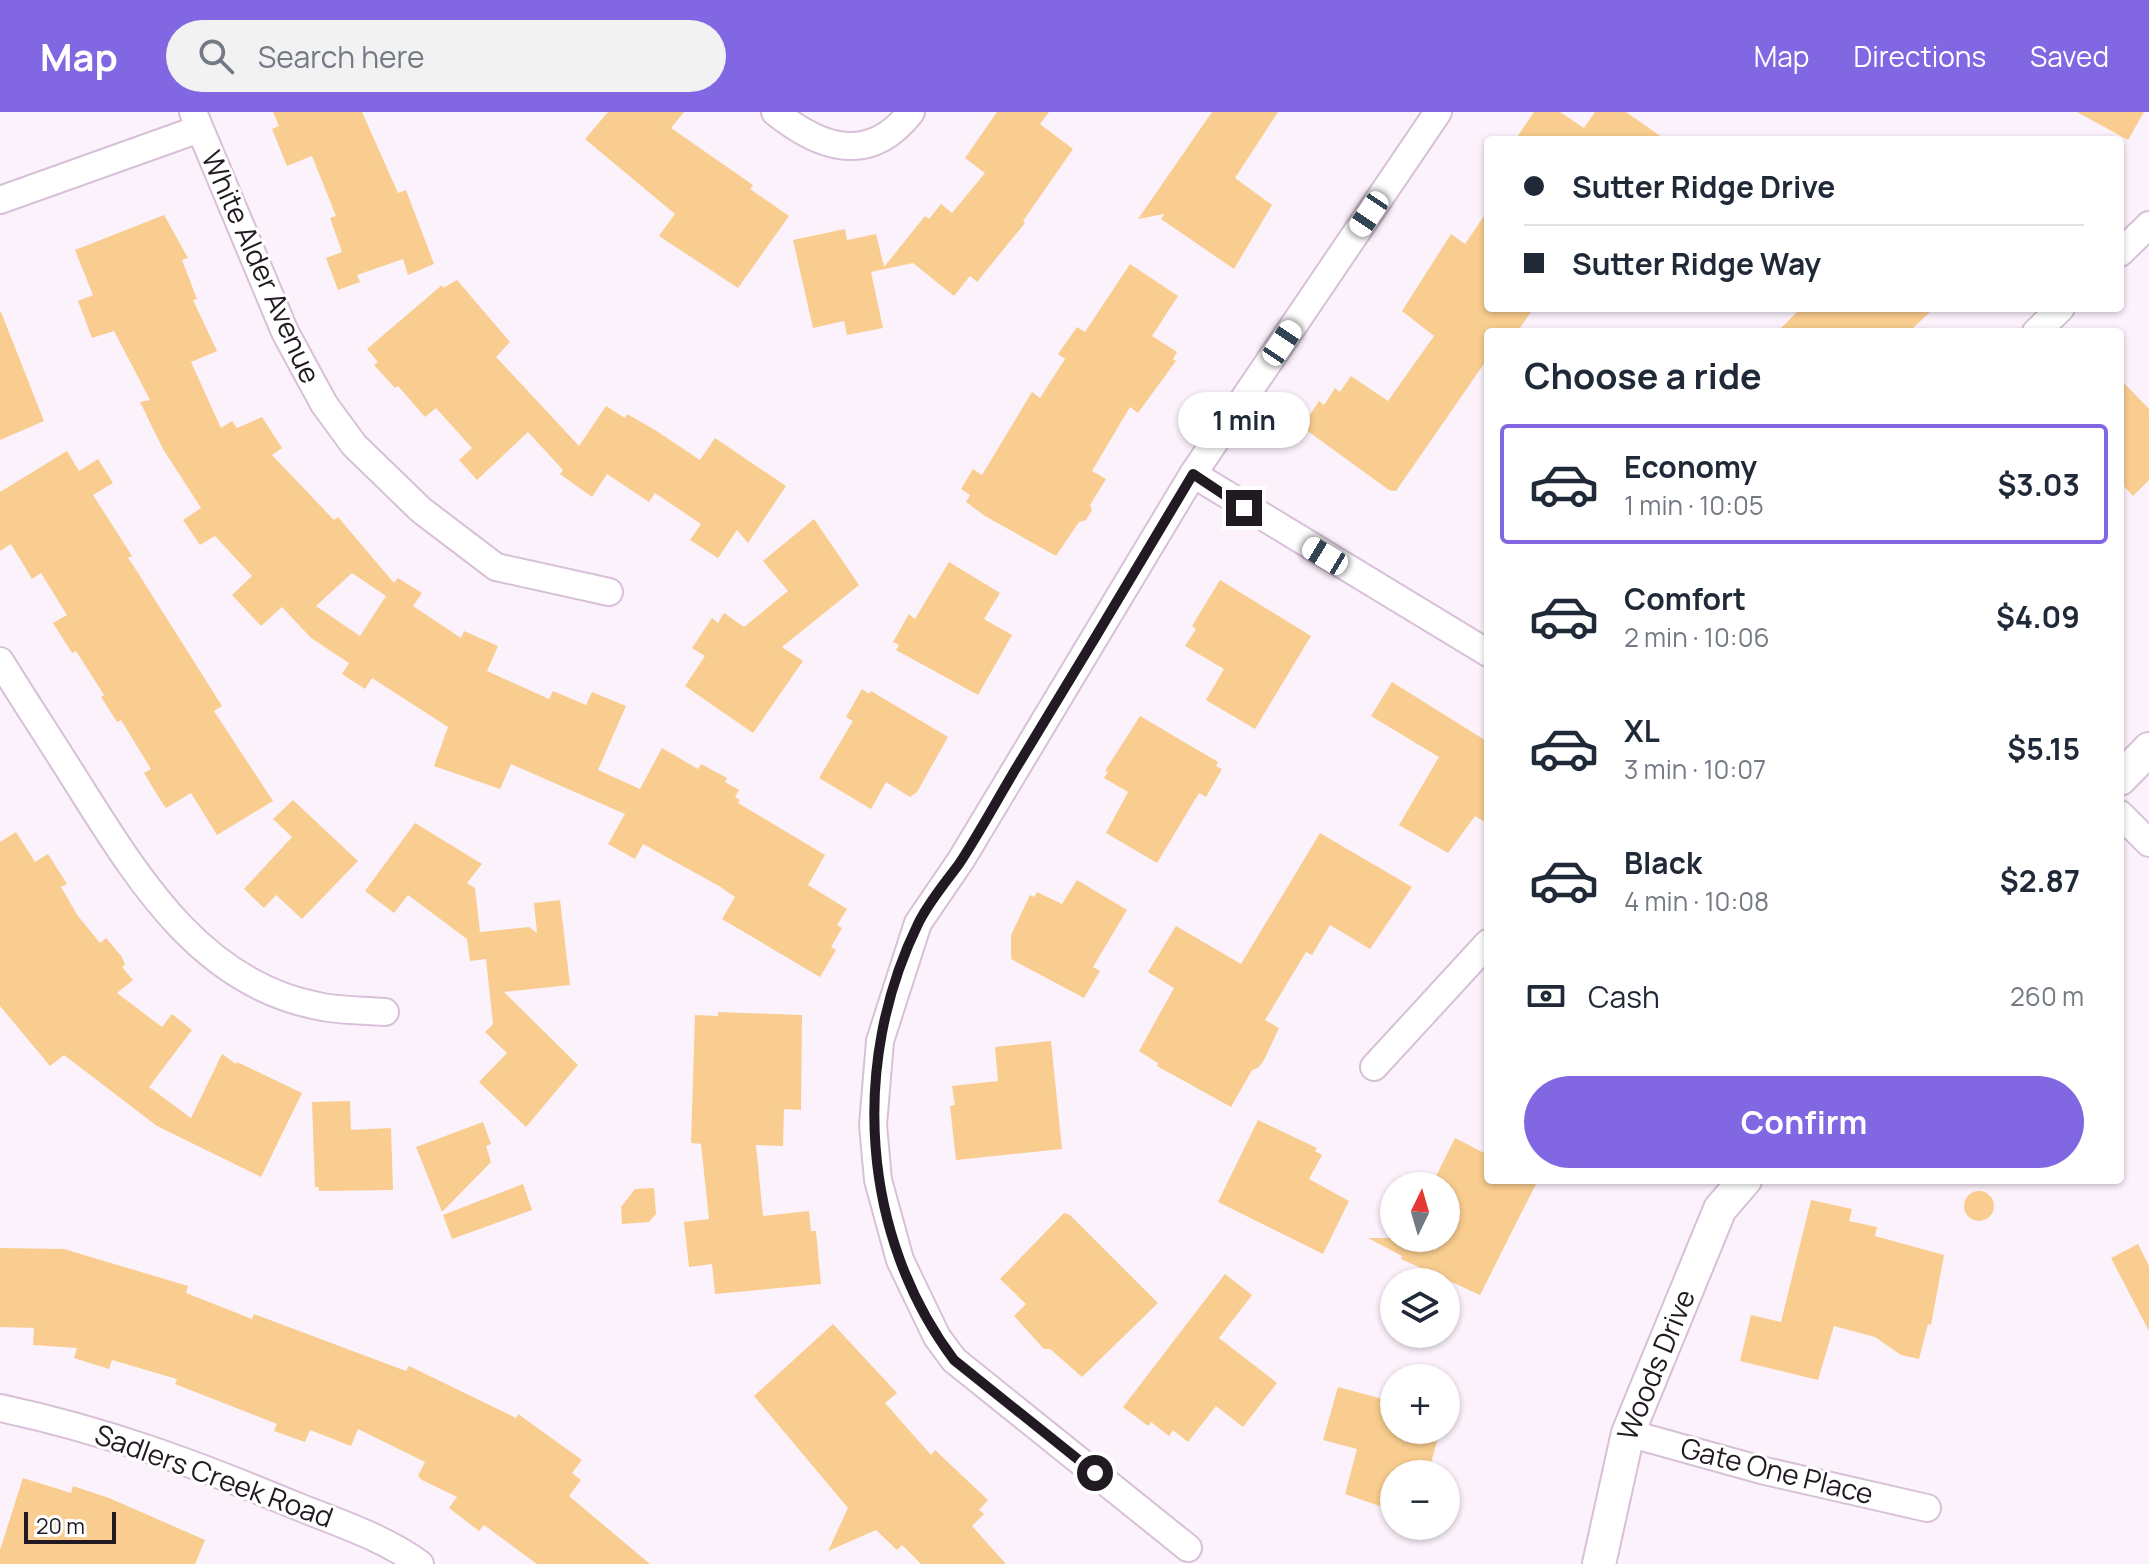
<!DOCTYPE html>
<meta charset="utf-8">
<style>
body{margin:0;font-family:Manrope,sans-serif;background:#f2f2f3;color:#1f2937;height:100vh;display:flex;flex-direction:column;font-size:30px;white-space:nowrap}
*{box-sizing:border-box;margin:0}
p{font-size:26px;color:#747a83}
.icon{flex:none;width:44px;height:44px;fill:none;stroke:currentColor;stroke-width:2;stroke-linecap:round;stroke-linejoin:round}
.map{position:relative;flex:1;overflow:hidden}
.side{position:absolute;left:1484px;top:216px;width:640px;height:856px;display:flex;flex-direction:column;background:#fff;border-radius:8px;box-shadow:0 2px 6px #0004}
.side>*{flex:none}
.guide{position:absolute;left:1484px;top:24px;width:640px;height:176px;border-radius:8px;box-shadow:0 2px 6px #0004;display:grid;align-content:center;height:176px;padding:0 40px;background:#fff}
.needle{width:52px;rotate:5deg}
.fabs{position:absolute;left:1380px;top:1060px;display:grid;gap:16px}
.fabs a{display:grid;place-items:center;width:80px;height:80px;border-radius:50%;background:#fff;box-shadow:0 2px 6px #0004;font-size:40px}
.scale{position:absolute;left:24px;bottom:20px;width:92px;box-sizing:border-box;padding-left:8px;border:4px solid #221a22;border-top:0;font-size:22px;line-height:28px;white-space:nowrap;color:#221a22;-webkit-text-stroke:6px #fff;paint-order:stroke}
.end{position:absolute;width:36px;height:36px;margin:-18px;border:10px solid #221a22;background:#fff;box-shadow:0 0 0 4px #fff}
.from{border-radius:50%}
.bubble{position:absolute;height:56px;border-radius:28px;background:#fff;box-shadow:0 2px 6px #0004;font-size:26px;font-weight:700;line-height:56px;text-align:center}
.car{position:absolute;width:24px;height:48px;margin:-24px -12px;border-radius:10px;box-shadow:0 0 6px 2px #0007;background:linear-gradient(#fff 24%,#345 0 40%,#fff 0 76%,#345 0 86%,#fff 0)}
.guide b{display:flex;align-items:center;gap:28px;height:76px;font-size:30px}
.guide b+b{border-top:2px solid #e0e1e3}
.guide i{width:20px;height:20px;background:#1f2937}
ul{padding:0;list-style:none}
li{display:flex;align-items:center;gap:24px;height:120px;margin:0 16px 12px;padding:0 24px;border:4px solid transparent;border-radius:8px}
li div{flex:1}
li b{display:block;font-size:30px}
li em{font-style:normal;font-weight:700}
li.active{border-color:#8167e2}
li>.icon{width:72px;height:72px;stroke-width:1.5}
h2{padding:0 40px;font-size:36px;line-height:96px}
.pay{display:flex;align-items:center;gap:20px;height:88px;padding:0 40px;font-size:30px}
.pay p{margin-inline-start:auto}
.action{display:flex;gap:16px;margin-top:auto;padding:16px 40px}
.action a{flex:1;height:92px;border-radius:48px;background:#8167e2;color:#fff;font-size:32px;font-weight:700;line-height:92px;text-align:center}
header{display:flex;align-items:center;gap:48px;box-sizing:border-box;height:112px;padding:0 40px;background:#8167e2;color:#fff}
header strong{font-size:38px}
nav{display:flex;gap:44px;margin-inline-start:auto;font-size:28px}
.search{width:560px;height:72px;background:#f2f2f3;display:flex;align-items:center;gap:20px;box-sizing:border-box;padding:0 28px;border-radius:44px;color:#747a83;font-size:30px}
.map>svg:first-child{display:block}
.building{fill:#f9cd8f;fill-rule:evenodd}
.lines{fill:none;stroke-linecap:round;stroke-linejoin:round}
.minor-casing{stroke:#d8c0d8;stroke-width:30}
.tertiary-casing{stroke:#d8c0d8;stroke-width:36}
.minor{stroke:#fff;stroke-width:26}
.tertiary{stroke:#fff;stroke-width:32}
.route{stroke:#221a22;stroke-width:10}
.labels{text-anchor:middle;stroke-width:6;stroke-linejoin:round;paint-order:stroke}
.street-label{font-size:28px;fill:#221a22;stroke:#fff}
</style>
<header>
<strong>Map</strong>
<div class="search"><svg class="icon" aria-label="search" viewBox="0 0 24 24"><circle cx="10" cy="10" r="6"/><path d="M15 15l6 6"/></svg>Search here</div>
<nav><a>Map</a><a>Directions</a><a>Saved</a></nav>
</header>
<div class="map">
<svg width="2149" height="1452" viewBox="0 0 2149 1452">
<rect width="100%" height="100%" fill="#fcf2fc"/>
<g class="building">
<polygon points="273,0 362,0 398,81 406,78 434,152 408,163 403,147 357,163 360,170 338,178 326,146 342,140 330,106 336,104 312,44 287,54 272,17 279,14"/>
<polygon points="608,0 684,0 671,16 753,73 750,77 789,104 738,176 659,124 675,102 585,27"/>
<polygon points="997,0 1049,0 1040,12 1073,37 1023,109 1025,111 977,170 970,164 954,184 913,151 871,160 883,216 847,223 844,209 813,216 793,128 845,117 847,128 876,122 884,155 925,104 929,107 941,92 952,101 985,61 965,46"/>
<polygon points="1212,0 1278,0 1235,66 1272,93 1234,157 1161,107 1164,102 1138,107"/>
<polygon points="1534,0 1560,0 1584,16 1595,0 1626,0 1666,28 1515,28"/>
<polygon points="2077,0 2144,0 2128,28"/>
<polygon points="1488,98 1488,196 1534,196 1517,220 1488,220 1488,246 1396,379 1389,378 1302,315 1319,289 1324,293 1335,276 1340,280 1351,264 1388,289 1434,224 1402,199 1451,122 1465,132"/>
<path d="M164,103L188,146L182,148L197,187L193,188L217,239L191,250L221,316L232,309L237,316L262,305L282,336L272,343L334,408L338,405L394,471L398,466L422,481L413,494L461,526L464,519L498,534L487,559L549,587L553,579L586,593L592,580L626,594L598,658L640,677L662,636L698,657L701,652L727,666L725,670L739,678L735,685L740,688L738,691L825,743L808,773L847,797L837,813L842,816L831,835L836,838L820,865L722,807L735,785L719,774L643,732L635,747L608,732L625,702L511,652L500,677L434,654L448,615L372,566L365,577L342,562L349,551L311,526L282,495L261,514L232,483L252,464L215,424L200,433L183,408L201,396L163,337L140,290L150,288L114,219L92,226L78,189L93,183L75,138ZM352,461L386,484L360,524L316,494Z"/>
<polygon points="1130,152 1178,184 1152,224 1177,240 1173,247 1176,249 1138,301 1130,295 1092,359 1106,367 1090,393 1092,398 1086,408 1079,410 1056,444 985,404 966,390 970,383 961,377 973,357 982,363 1032,280 1040,286 1065,247 1058,242 1077,215 1085,220"/>
<polygon points="457,168 510,230 496,245 579,334 606,294 625,306 627,302 655,318 700,348 715,326 786,374 748,431 737,418 718,446 690,428 701,412 655,381 649,390 607,362 592,385 560,362 563,358 528,320 477,368 459,348 472,336 436,296 425,305 398,274 395,276 374,253 378,250 367,237 442,173 443,176"/>
<polygon points="1801,196 1934,196 1909,220 1777,220"/>
<polygon points="1,200 44,309 0,328 0,201"/>
<polygon points="2120,267 2149,297 2149,368 2133,384 2120,370"/>
<polygon points="67,339 79,359 98,347 113,371 93,383 132,444 128,446 133,453 222,594 214,599 273,689 217,723 191,681 166,696 161,689 144,661 151,657 121,608 117,610 101,585 104,583 76,539 72,541 53,511 67,503 41,461 32,467 11,432 0,439 0,380"/>
<polygon points="814,407 859,473 782,535 803,549 753,621 685,574 705,544 692,536 712,506 718,511 724,501 744,515 788,479 763,449"/>
<polygon points="949,450 1000,481 984,507 1012,523 978,583 896,538 899,533 893,530 909,502 915,507"/>
<polygon points="1220,468 1311,524 1255,617 1206,588 1224,557 1185,534 1196,517 1192,514"/>
<polygon points="1392,570 1488,630 1488,712 1475,704 1448,741 1399,713 1439,645 1371,604"/>
<polygon points="862,577 869,582 871,579 948,625 917,680 910,685 886,670 871,697 819,666 853,609 846,605"/>
<polygon points="1140,604 1218,650 1216,654 1222,657 1206,685 1199,681 1157,751 1106,721 1128,680 1104,666 1108,660 1105,659"/>
<polygon points="293,688 358,749 302,807 276,783 264,796 244,777 292,725 273,707"/>
<polygon points="415,711 482,752 467,771 475,776 480,820 529,815 537,821 534,791 560,788 570,873 504,880 578,953 526,1015 479,970 507,941 485,920 493,912 486,847 470,849 467,827 408,783 394,801 365,779"/>
<polygon points="16,720 35,750 48,742 67,772 61,775 78,804 100,831 106,826 122,845 125,853 122,855 133,868 117,881 162,915 172,902 192,918 149,975 191,1006 222,942 236,952 237,950 302,981 261,1065 157,1014 64,943 50,954 0,894 0,730"/>
<polygon points="1320,721 1412,775 1370,837 1330,813 1312,843 1306,840 1265,908 1279,916 1264,948 1258,956 1252,958 1231,995 1157,954 1158,951 1139,939 1174,876 1148,860 1176,814 1241,852"/>
<polygon points="1077,768 1127,798 1093,855 1100,859 1084,886 1011,847 1011,823 1030,783 1034,785 1037,780 1062,792"/>
<polygon points="718,900 802,903 801,998 784,997 783,1034 756,1033 763,1104 809,1099 811,1119 816,1119 821,1172 715,1182 712,1152 689,1155 684,1110 709,1107 701,1032 691,1031 695,903 718,904"/>
<polygon points="1051,929 1062,1037 956,1048 950,994 955,993 952,974 998,969 995,935"/>
<polygon points="350,989 351,1018 391,1016 393,1078 319,1079 319,1075 315,1075 312,990"/>
<polygon points="1258,1008 1317,1036 1315,1039 1322,1043 1309,1067 1349,1089 1323,1142 1218,1090"/>
<polygon points="483,1010 491,1032 486,1034 491,1050 442,1100 416,1035"/>
<polygon points="1455,1026 1488,1043 1488,1068 1538,1068 1480,1183 1401,1147 1402,1144 1368,1126 1446,1126 1446,1074 1431,1074"/>
<polygon points="523,1072 532,1098 452,1127 443,1103"/>
<polygon points="654,1076 656,1102 649,1110 622,1112 621,1095 635,1077"/>
<circle cx="1979" cy="1094" r="15"/>
<polygon points="1811,1088 1852,1097 1849,1109 1877,1115 1875,1124 1944,1143 1931,1213 1928,1212 1919,1247 1901,1243 1875,1225 1834,1214 1818,1268 1740,1249 1751,1203 1781,1210"/>
<polygon points="1064,1101 1070,1103 1158,1191 1082,1265 1050,1237 1044,1237 1014,1204 1026,1192 1000,1167"/>
<polygon points="2138,1132 2149,1154 2149,1219 2111,1146"/>
<polygon points="0,1136 64,1137 188,1174 186,1181 252,1207 254,1202 406,1259 409,1254 516,1306 518,1302 582,1348 572,1361 581,1368 569,1384 650,1452 537,1452 484,1413 479,1419 449,1396 457,1385 422,1368 418,1364 425,1350 358,1317 351,1334 310,1318 305,1330 274,1319 277,1312 175,1272 177,1267 112,1248 109,1257 74,1246 77,1236 33,1233 34,1216 0,1215"/>
<polygon points="1225,1162 1252,1183 1219,1226 1277,1271 1243,1315 1216,1294 1188,1330 1173,1318 1169,1324 1151,1310 1148,1314 1123,1295"/>
<polygon points="833,1212 897,1281 885,1291 931,1343 935,1338 988,1388 979,1398 984,1402 972,1414 1006,1452 921,1452 902,1433 897,1438 876,1418 828,1439 848,1396 754,1284"/>
<polygon points="1338,1275 1394,1290 1394,1318 1440,1318 1428,1362 1394,1362 1394,1399 1345,1382 1357,1337 1323,1328"/>
<polygon points="23,1366 71,1381 73,1374 109,1386 205,1428 195,1452 0,1452 0,1438"/>
</g>
<g class="lines">
<g class="minor-casing">
<g id="minor">
<polyline points="193,0 285,220 324,292 354,333 421,398 496,455 609,480"/>
<path d="M775,0C820,36 869,54 911,0"/>
<polyline points="0,88 199,17"/>
<polyline points="2120,141 2149,113"/>
<polyline points="2036,220 2061,196"/>
<polyline points="1193,362 1488,541"/>
<path d="M0,549C28,594 57,638 85,683C142,773 204,872 318,894C339,899 363,898 385,900"/>
<polyline points="2120,702 2149,731"/>
<polyline points="1374,955 1488,831"/>
<path d="M0,1296C107,1319 193,1351 294,1393C336,1410 383,1425 420,1452"/>
<polyline points="1628,1321 1765,1359 1927,1396"/>
<polyline points="1188,1436 954,1248 937,1225 900,1148 878,1068 873,1013 880,929 918,811 961,748 1193,362 1438,0"/>
</g>
</g>
<g class="tertiary-casing">
<g id="tertiary">
<polyline points="2120,667 2149,637"/>
<path id="s1" d="M1599,1452L1628,1321L1720,1097L1745,1068"/>
</g>
</g>
<use href="#minor" class="minor"/>
<use href="#tertiary" class="tertiary"/>
</g>
<g class="lines">
<path class="route" d="M1095,1361L954,1248C861,1124 850,951 918,812C928,791 945,771 959,752C980,720 998,686 1018,653C1077,556 1135,460 1193,362L1244,396"/>
</g>
<g class="labels">
<g class="street-label">
<text transform="translate(261 155) rotate(66)" y="10">White Alder Avenue</text>
<text dy="10" stroke="none"><textPath href="#s1" startOffset="208">Woods Drive</textPath></text>
<text transform="translate(1777 1359) rotate(14)" y="10">Gate One Place</text>
<text transform="translate(214 1364) rotate(20)" y="10">Sadlers Creek Road</text>
</g>
</g>
</svg>
<div class="fabs">
<a><svg class="needle" viewBox="-14 -14 28 28"><path d="M0-13l5 13h-10z" fill="#e53935"/><path d="M0 13l5-13h-10z" fill="#747a83"/></svg></a>
<a><svg class="icon" aria-label="layers" viewBox="0 0 24 24"><path d="M12 4l9 5-9 5-9-5zM3 14l9 5 9-5"/></svg></a>
<a>+</a>
<a>−</a>
</div>
<div class="scale">20 m</div>
<i class="end from" style="left:1095px;top:1361px"></i>
<i class="end" style="left:1244px;top:396px"></i>
<div class="bubble" style="left:1178px;top:280px;width:132px">1 min</div>
<i class="car" style="left:1369px;top:102px;rotate:214deg"></i>
<i class="car" style="left:1282px;top:231px;rotate:34deg"></i>
<i class="car" style="left:1325px;top:444px;rotate:301deg"></i>
<div class="guide">
<b><i class="from"></i>Sutter Ridge Drive</b>
<b><i></i>Sutter Ridge Way</b>
</div>
<section class="side">
<h2>Choose a ride</h2>
<ul>
<li class="active"><svg class="icon" aria-label="car" viewBox="0 0 24 24"><path d="M5 17H2v-5l4-1 3-4h7l3 4 3 1v5h-3M9 17h6M6 11h13"/><circle cx="7" cy="17" r="2"/><circle cx="17" cy="17" r="2"/></svg><div><b>Economy</b><p>1 min · 10:05</p></div><em>$3.03</em></li>
<li><svg class="icon" aria-label="car" viewBox="0 0 24 24"><path d="M5 17H2v-5l4-1 3-4h7l3 4 3 1v5h-3M9 17h6M6 11h13"/><circle cx="7" cy="17" r="2"/><circle cx="17" cy="17" r="2"/></svg><div><b>Comfort</b><p>2 min · 10:06</p></div><em>$4.09</em></li>
<li><svg class="icon" aria-label="car" viewBox="0 0 24 24"><path d="M5 17H2v-5l4-1 3-4h7l3 4 3 1v5h-3M9 17h6M6 11h13"/><circle cx="7" cy="17" r="2"/><circle cx="17" cy="17" r="2"/></svg><div><b>XL</b><p>3 min · 10:07</p></div><em>$5.15</em></li>
<li><svg class="icon" aria-label="car" viewBox="0 0 24 24"><path d="M5 17H2v-5l4-1 3-4h7l3 4 3 1v5h-3M9 17h6M6 11h13"/><circle cx="7" cy="17" r="2"/><circle cx="17" cy="17" r="2"/></svg><div><b>Black</b><p>4 min · 10:08</p></div><em>$2.87</em></li>
</ul>
<div class="pay"><svg class="icon" aria-label="cash" viewBox="0 0 24 24"><path d="M3 7h18v10H3z"/><circle cx="12" cy="12" r="2"/></svg>Cash<p>260 m</p></div>
<div class="action"><a>Confirm</a></div>
</section>
</div>
